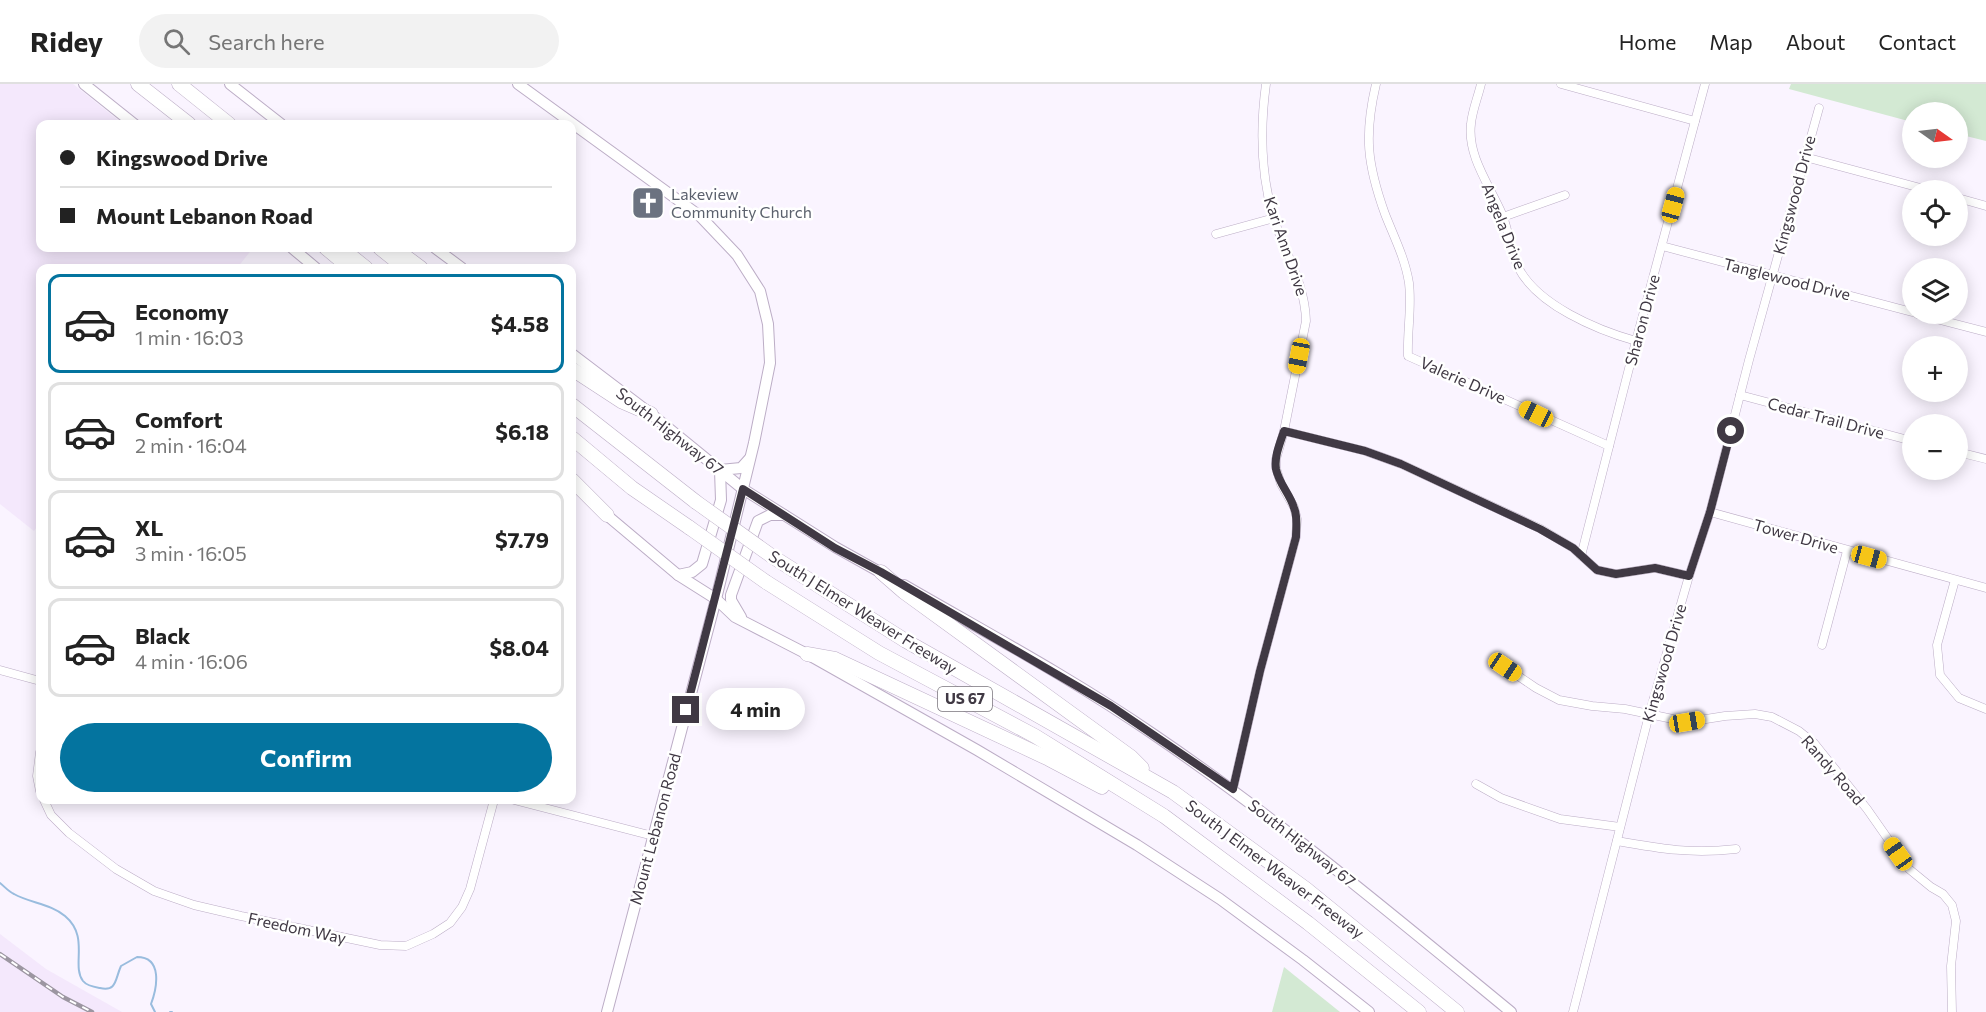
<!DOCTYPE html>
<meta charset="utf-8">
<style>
body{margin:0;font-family:Commissioner,sans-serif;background:#f2f2f2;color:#222;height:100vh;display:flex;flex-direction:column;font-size:22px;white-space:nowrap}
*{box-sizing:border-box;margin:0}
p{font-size:20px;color:#767676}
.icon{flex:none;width:33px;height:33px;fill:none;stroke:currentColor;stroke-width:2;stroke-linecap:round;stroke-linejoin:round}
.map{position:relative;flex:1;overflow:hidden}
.side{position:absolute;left:36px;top:180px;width:540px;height:540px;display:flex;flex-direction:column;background:#fff;border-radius:12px;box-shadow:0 3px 15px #0003}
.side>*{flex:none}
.hud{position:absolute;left:36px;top:36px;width:540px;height:132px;border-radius:12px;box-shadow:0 3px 15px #0003;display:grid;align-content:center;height:132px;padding:0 24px;background:#fff}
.needle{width:39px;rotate:104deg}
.tools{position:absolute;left:1902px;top:18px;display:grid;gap:12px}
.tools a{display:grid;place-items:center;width:66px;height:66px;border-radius:50%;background:#fff;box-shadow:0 3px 15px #0003;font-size:30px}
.end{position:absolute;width:27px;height:27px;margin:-14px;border:8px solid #403944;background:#fff;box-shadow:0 0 0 3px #fff}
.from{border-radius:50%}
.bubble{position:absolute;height:42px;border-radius:21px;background:#fff;box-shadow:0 3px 15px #0003;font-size:20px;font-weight:700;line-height:42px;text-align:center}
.car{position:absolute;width:18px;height:36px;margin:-18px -9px;border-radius:8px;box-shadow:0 0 4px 2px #0007;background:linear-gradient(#f5c518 24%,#345 0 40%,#f5c518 0 76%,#345 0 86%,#f5c518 0)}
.hud b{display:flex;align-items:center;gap:21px;height:57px;font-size:22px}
.hud b+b{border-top:2px solid #e0e0e0}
.hud i{width:15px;height:15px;background:#222}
ul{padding:10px 0 0;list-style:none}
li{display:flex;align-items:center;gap:18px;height:99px;margin:0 12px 9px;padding:0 12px;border:3px solid #e0e0e0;border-radius:12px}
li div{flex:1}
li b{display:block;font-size:22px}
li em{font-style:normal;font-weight:700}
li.active{border-color:#04749f}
li>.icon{width:54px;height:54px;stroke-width:1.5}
.primary-button{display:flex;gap:12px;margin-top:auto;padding:12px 24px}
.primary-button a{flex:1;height:69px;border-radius:36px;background:#04749f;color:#fff;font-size:24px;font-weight:700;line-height:69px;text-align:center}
header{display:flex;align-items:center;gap:36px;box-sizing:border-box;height:84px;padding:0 30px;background:#fff;border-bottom:2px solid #e0e0e0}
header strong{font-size:28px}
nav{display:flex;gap:33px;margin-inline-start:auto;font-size:21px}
.search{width:420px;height:54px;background:#f2f2f2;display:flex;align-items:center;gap:15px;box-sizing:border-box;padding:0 21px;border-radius:33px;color:#767676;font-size:22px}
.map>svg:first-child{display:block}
.built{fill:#f4e8fc}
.green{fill:#d3e9d3}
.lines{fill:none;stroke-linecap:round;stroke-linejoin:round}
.stream{stroke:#99bcde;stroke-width:2}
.street-casing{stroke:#bcadc6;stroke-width:9}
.secondary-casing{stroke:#bcadc6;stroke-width:12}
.highway-casing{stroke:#bcadc6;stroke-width:15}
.street{stroke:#fff;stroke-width:8}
.secondary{stroke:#fff;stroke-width:10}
.highway{stroke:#fff;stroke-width:14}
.rail-casing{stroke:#9c96a1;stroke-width:4.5}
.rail{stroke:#fff;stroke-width:2;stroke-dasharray:7;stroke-linecap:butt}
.highway-bridge-casing{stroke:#bcadc6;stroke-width:15;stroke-linecap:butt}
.highway-bridge{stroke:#fff;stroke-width:14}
.route{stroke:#403944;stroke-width:8}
.labels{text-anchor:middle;stroke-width:5;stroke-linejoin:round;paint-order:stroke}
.shield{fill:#fff;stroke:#79747c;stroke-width:1.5}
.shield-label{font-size:15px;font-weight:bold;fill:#403944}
.worship-label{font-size:16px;fill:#5b616d;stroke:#fff;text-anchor:start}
.street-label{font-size:16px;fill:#403944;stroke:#fff}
</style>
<header>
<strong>Ridey</strong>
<div class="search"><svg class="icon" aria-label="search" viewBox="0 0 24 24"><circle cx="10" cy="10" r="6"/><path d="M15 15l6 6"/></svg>Search here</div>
<nav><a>Home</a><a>Map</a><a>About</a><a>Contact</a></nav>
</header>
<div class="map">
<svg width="1986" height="928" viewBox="0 0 1986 928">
<rect width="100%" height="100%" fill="#faf4ff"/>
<g class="built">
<polygon points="0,0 73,0 123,40 40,40 40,164 253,164 237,184 40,184 40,438 34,447 0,420"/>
<polygon points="0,850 46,885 122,928 0,928"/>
</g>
<g class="green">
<polygon points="1791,0 1986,0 1986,57 1958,50 1958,28 1912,28 1912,38 1789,5"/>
<polygon points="1284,883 1340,928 1272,928"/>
</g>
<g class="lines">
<g class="stream">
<path d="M0,799C5,803 9,808 14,810C30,819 51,820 65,832C90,853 71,881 83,897C87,902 94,903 100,904C117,908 115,895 121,882L137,873C163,873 157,904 151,920L155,928"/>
<polyline points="170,928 172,928"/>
</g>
<g class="street-casing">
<g id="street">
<path d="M1376,0C1364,51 1367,80 1385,130C1394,153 1405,174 1409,199C1412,223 1407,247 1408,272L1609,362"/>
<path d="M1481,0C1478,13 1472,27 1471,40C1467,72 1490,102 1502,130C1509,147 1510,166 1518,183C1537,221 1597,246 1636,257"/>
<polyline points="1561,0 1695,37"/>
<polyline points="1805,73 1928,106"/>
<polyline points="1958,114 1986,122"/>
<polyline points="1503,133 1565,111"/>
<polyline points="1216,150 1274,134"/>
<polyline points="1662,162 1912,228"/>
<polyline points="1917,230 1986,248"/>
<polyline points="1740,311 1912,357"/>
<polyline points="1284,347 1365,367 1401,380 1541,445 1573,464 1597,486 1616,490 1655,484 1689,492"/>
<polyline points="1958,368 1986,375"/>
<polyline points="1710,428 1986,504"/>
<polyline points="1581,472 1636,257 1705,0"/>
<polyline points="1955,496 1937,561 1940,591 1959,614 1986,625"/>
<polyline points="1822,561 1847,467"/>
<polyline points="1505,583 1536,604 1559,616 1592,622 1625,625 1687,638 1725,632 1755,630 1772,633 1799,647 1814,659 1867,725 1909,785 1931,803 1943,810 1952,821 1956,837 1951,882 1952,928"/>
<polyline points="0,586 40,597"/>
<polyline points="40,668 37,692 40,707"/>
<polyline points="1476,700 1501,714 1560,735 1620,743"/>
<path d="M1233,705L1260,587L1296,453L1297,435L1294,423L1281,400L1276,384V375L1284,347L1306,237C1305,198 1284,168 1273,132C1261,90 1260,44 1266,0"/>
<polyline points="44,716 51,731 69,749 116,785 154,807 194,821 241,832 380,861 406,862 433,850 450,839 462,823 470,805 494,716"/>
<polyline points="514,716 653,752"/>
<path d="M1617,757C1662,765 1691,770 1736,765"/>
<polyline points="1573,928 1649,631 1689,492 1710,428 1749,276 1819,24"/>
</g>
</g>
<g class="secondary-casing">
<g id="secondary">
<polyline points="84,0 134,40"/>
<polyline points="230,0 281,40"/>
<polyline points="518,0 700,132 737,171 760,207 768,240 770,279 754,359 716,515 607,928"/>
<polyline points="292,164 316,184"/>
<polyline points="435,164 462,184"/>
<polyline points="572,270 651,330 743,405 835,463 887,492"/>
<polyline points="603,428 678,491 716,515 735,533 807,570 977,666 1137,761 1220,815 1303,876 1369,928"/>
<polyline points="678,491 692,488 702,480 721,416 720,386 741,384 750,374"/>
<path d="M904,501C987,549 1073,595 1153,650C1278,735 1394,832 1511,928"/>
<polyline points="741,533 731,516 731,511 758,437 770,431 784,431"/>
</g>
</g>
<g class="highway-casing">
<g id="highway">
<polyline points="138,0 189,40"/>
<polyline points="179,0 229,40"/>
<polyline points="326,164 350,184"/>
<polyline points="341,164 366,184"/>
<polyline points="380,164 405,184"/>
<polyline points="394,164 421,184"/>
<polyline points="572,285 621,317 651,330"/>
<polyline points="572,321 696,418"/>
<polyline points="572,354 632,404 690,444"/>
<polyline points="572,396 607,431"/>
<polyline points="773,473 906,557 1173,708 1306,805 1457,928"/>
<polyline points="881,488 904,508 1131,673 1142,684"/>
<polyline points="766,498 879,569 1035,652 1164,732 1308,839 1419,928"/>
<polyline points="807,570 835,575 1049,675 1102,703"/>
</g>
</g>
<use href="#street" class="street"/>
<use href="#secondary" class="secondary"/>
<use href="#highway" class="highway"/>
<g class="rail-casing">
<polyline id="rail" points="0,870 63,913 92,928"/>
</g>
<use href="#rail" class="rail"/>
<g class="highway-bridge-casing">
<g id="highway-bridge">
<polyline points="696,418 773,473"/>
<polyline points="690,444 766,498"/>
</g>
</g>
<use href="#highway-bridge" class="highway-bridge"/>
</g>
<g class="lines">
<path class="route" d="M686,626L743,405L835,464L881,488L1111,622L1233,705L1260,587L1296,453C1296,443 1298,433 1294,424C1290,410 1279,400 1276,385C1274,373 1280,359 1284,347L1365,367L1401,380L1540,445L1573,464L1597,486L1616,490L1655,484L1689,492L1710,428L1731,347"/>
</g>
<defs>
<g id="church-square" transform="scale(1.725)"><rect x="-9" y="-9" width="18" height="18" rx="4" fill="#6b7280" stroke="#fff"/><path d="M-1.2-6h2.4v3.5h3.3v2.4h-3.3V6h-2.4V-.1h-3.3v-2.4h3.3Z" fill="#fff"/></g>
</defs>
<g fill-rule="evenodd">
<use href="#church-square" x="648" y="119"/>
</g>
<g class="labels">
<rect class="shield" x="938" y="603" width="54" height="24" rx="4.5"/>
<g class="shield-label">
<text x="965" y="620">US 67</text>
</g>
<g class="worship-label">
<text x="671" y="116">Lakeview<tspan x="671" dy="18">Community Church</tspan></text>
</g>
<g class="street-label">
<text transform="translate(1794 111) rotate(-75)" y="6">Kingswood Drive</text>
<text transform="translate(1504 142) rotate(68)" y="6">Angela Drive</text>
<text transform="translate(1286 162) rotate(71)" y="6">Kari Ann Drive</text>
<text transform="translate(1787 195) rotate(14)" y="6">Tanglewood Drive</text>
<text transform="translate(1642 236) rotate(-75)" y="6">Sharon Drive</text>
<text transform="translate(1463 296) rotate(24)" y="6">Valerie Drive</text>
<text transform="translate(1826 334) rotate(15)" y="6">Cedar Trail Drive</text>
<text transform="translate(670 347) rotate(38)" y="6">South Highway 67</text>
<text transform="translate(1796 452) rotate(16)" y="6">Tower Drive</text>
<text transform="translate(863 528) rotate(32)" y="6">South J Elmer Weaver Freeway</text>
<text transform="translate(1664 579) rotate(-74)" y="6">Kingswood Drive</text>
<text transform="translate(1833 686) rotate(49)" y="6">Randy Road</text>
<text transform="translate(655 745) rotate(-75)" y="6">Mount Lebanon Road</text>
<text transform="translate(1302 759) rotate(38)" y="6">South Highway 67</text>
<text transform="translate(1275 785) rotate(37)" y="6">South J Elmer Weaver Freeway</text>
<text transform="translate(297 844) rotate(12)" y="6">Freedom Way</text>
</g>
</g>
</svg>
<div class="tools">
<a><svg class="needle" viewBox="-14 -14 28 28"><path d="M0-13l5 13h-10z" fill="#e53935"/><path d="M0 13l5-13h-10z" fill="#767676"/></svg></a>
<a><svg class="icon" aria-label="locate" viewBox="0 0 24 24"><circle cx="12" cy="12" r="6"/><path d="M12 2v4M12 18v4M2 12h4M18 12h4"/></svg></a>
<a><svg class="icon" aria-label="layers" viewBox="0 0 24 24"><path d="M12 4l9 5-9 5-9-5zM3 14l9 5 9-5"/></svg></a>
<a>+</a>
<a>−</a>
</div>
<i class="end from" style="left:1731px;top:347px"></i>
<i class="end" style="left:686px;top:626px"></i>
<div class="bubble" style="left:706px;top:604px;width:99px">4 min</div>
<i class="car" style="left:1673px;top:121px;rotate:15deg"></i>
<i class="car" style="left:1299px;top:272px;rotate:191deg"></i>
<i class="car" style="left:1536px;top:330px;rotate:296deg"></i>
<i class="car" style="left:1869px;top:473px;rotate:105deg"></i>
<i class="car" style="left:1505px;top:583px;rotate:124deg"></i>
<i class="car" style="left:1687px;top:638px;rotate:80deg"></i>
<i class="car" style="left:1898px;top:770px;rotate:325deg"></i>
<div class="hud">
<b><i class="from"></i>Kingswood Drive</b>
<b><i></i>Mount Lebanon Road</b>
</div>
<section class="side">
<ul>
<li class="active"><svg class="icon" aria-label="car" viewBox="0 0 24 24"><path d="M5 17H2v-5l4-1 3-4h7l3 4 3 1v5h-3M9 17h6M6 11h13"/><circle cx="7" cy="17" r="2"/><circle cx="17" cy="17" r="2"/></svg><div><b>Economy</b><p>1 min · 16:03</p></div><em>$4.58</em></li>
<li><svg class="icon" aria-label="car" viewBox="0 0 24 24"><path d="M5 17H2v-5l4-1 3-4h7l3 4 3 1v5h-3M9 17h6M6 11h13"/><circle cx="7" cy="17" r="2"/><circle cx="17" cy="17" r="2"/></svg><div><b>Comfort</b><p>2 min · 16:04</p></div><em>$6.18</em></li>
<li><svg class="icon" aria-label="car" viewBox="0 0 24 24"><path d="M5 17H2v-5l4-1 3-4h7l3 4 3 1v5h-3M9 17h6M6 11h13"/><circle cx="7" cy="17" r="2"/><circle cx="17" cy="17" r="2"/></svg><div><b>XL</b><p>3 min · 16:05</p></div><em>$7.79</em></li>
<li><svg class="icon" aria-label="car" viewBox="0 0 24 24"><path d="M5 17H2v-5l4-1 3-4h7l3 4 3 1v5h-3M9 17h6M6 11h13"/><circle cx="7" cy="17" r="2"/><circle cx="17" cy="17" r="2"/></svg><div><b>Black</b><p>4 min · 16:06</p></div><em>$8.04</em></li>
</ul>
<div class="primary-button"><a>Confirm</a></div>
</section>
</div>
